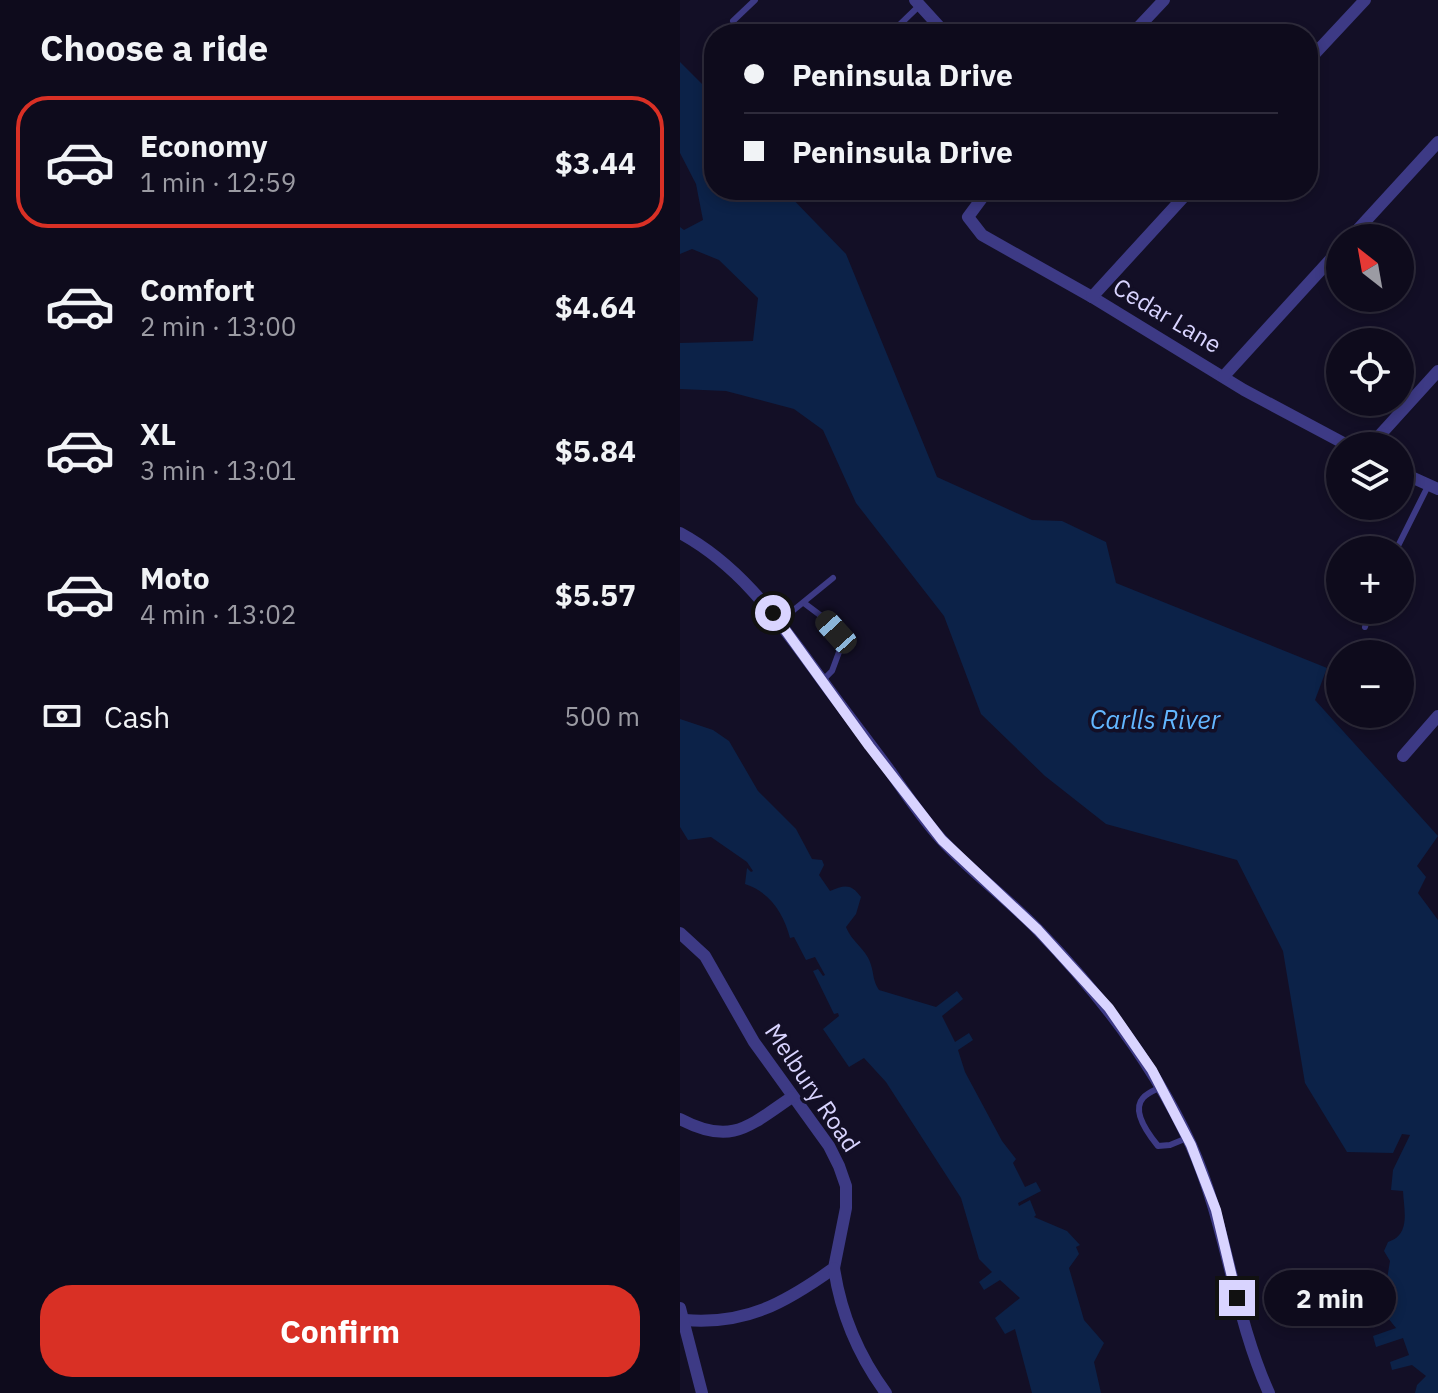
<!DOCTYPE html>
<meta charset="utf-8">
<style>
body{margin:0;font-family:"IBM Plex Sans",sans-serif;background:#1c1929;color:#f1f3f6;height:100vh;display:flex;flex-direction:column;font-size:30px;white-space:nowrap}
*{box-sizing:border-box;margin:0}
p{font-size:26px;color:#9b9ba3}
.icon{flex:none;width:44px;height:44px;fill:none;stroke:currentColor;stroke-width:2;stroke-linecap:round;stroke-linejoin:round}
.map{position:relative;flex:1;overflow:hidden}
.details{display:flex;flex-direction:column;background:#0e0b1c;width:680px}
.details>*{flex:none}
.hud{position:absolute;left:24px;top:24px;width:614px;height:176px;border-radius:32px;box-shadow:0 4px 12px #0003,0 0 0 2px #2e2b3b;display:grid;align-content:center;height:176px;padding:0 40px;background:#0e0b1c}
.needle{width:52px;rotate:329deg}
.fabs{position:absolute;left:646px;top:224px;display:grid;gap:16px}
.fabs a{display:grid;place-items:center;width:88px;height:88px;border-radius:50%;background:#0e0b1c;box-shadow:0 4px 12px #0003,0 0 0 2px #2e2b3b;font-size:40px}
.end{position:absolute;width:36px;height:36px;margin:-18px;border:10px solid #d9d4ff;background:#111;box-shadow:0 0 0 4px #111}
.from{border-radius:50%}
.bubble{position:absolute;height:56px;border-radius:28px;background:#0e0b1c;box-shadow:0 4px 12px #0003,0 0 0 2px #2e2b3b;font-size:26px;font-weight:700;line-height:56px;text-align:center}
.car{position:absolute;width:24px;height:48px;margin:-24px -12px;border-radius:10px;box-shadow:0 0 6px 2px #0007;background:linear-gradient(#222 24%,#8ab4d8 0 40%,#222 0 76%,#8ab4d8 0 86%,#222 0)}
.hud b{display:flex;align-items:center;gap:28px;height:76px;font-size:30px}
.hud b+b{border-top:2px solid #2e2b3b}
.hud i{width:20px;height:20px;background:#f1f3f6}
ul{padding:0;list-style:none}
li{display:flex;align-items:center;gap:24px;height:132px;margin:0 16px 12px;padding:0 24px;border:4px solid transparent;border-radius:32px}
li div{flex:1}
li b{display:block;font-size:30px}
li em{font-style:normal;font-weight:700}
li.selected{border-color:#d93025}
li>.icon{width:72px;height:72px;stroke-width:1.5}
h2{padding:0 40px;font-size:36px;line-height:96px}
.pay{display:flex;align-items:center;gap:20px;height:88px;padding:0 40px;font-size:30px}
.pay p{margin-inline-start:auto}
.button{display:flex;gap:16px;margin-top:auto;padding:16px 40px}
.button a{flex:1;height:92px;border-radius:32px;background:#d93025;color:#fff;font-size:32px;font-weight:700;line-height:92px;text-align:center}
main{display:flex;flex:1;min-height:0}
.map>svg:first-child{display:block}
.water{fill:#0c2248}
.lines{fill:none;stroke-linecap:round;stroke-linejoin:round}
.service{stroke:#3d3a85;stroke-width:6}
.minor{stroke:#3d3a85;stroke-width:12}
.route{stroke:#d9d4ff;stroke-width:10}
.labels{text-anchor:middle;stroke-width:7;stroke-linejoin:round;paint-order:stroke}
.street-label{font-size:24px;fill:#d9d4ff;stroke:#130f26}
.water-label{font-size:26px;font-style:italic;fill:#62b6ff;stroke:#130f26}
</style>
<main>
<section class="details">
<h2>Choose a ride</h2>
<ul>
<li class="selected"><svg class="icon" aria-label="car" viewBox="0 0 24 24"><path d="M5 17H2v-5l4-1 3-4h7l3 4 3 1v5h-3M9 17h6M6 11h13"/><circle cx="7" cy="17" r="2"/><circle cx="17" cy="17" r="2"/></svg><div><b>Economy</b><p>1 min · 12:59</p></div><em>$3.44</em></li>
<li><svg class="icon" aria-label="car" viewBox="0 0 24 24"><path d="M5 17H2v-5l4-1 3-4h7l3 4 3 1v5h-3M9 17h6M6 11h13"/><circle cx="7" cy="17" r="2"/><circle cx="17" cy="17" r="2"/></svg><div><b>Comfort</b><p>2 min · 13:00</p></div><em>$4.64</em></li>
<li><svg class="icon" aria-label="car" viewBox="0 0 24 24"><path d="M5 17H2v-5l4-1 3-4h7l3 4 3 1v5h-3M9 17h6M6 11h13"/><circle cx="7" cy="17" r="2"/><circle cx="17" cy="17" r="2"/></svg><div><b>XL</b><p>3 min · 13:01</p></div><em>$5.84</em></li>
<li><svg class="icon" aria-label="car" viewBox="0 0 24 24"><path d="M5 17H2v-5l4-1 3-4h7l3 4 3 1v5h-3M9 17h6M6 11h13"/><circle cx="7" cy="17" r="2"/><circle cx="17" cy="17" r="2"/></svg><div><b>Moto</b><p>4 min · 13:02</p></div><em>$5.57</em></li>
</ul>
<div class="pay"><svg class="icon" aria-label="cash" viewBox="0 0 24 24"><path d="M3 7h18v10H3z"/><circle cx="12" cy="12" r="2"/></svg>Cash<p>500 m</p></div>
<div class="button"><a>Confirm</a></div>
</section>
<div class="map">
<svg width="758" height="1393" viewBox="0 0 758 1393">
<rect width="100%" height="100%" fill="#130f26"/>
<g class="water">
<path d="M0,62L34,96V190H104L166,254L257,477L352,520L382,521L426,542L436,583L647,668L635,700L758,836L737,866L746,877L738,893L758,920V1393H735L737,1385L746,1376L732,1365L712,1370L710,1362L729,1355L723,1338L696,1347L693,1336L716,1328L704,1313L703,1303L710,1261L704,1251L708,1242C731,1235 724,1210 723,1191L711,1190L713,1170L730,1135L722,1134L713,1153L667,1152L625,1083L603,951L557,860L426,824L365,776L301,714L264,616L176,503L143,430L114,409L46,391L0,389V343L73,341L78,298L39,260L12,249L0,254V227L4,230L23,220L16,184L0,153Z"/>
<path d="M0,719L33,730L49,741L78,791L116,829L132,859L142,860L144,865L139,875L150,891C164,885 171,883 181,897L176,914L166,927C171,941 188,951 191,965C194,975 193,981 199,990L256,1007L277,991L283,999L262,1016L275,1042L289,1033L293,1040L278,1050L285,1072L322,1141L336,1159L333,1163L345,1187L356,1182L361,1191L338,1203L339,1206L350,1200L356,1215L354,1217L387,1231L400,1245L396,1247L399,1254L389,1268L404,1320L424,1343L414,1362L421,1393H352L335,1329L325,1334L315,1318L340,1298L320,1280L304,1290L299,1282L312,1272L299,1259L281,1198L206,1082L184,1058L169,1067L143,1029L159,1016L158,1013L154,1014L133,971L138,969L143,976L145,975L135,957L126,960L114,937L110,938C104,914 90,892 65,884L67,868L71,872L73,871L67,862L31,837L8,840L0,827Z"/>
</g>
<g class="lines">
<g class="service">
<polyline points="53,21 75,0"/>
<polyline points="210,34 240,5"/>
<polyline points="127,190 132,193"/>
<polyline points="716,550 748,486"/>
<polyline points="124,603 140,615 162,644 152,671 142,681"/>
<polyline points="99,622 153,578"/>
<polyline points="685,627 690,610"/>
<path d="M481,1087C475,1090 467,1093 463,1098C451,1111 469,1135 478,1146L490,1145L507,1138"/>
</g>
<g class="minor">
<polyline points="235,0 266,34"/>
<polyline points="452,34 484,0"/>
<polyline points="628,61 685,0"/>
<polyline points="308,190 288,217 302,235 412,297 564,390 669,446"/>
<polyline points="670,238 758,142"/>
<polyline points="412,297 510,190"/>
<polyline points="544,376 660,249"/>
<polyline points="690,446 758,371"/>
<polyline points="720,472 758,489"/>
<path d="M0,533C59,565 95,616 134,669C159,704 185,737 210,771C226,794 242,818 261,839C290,871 327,898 358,930C420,994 474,1064 511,1145C547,1225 553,1314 589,1393"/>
<polyline points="723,756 758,716"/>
<path d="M0,933L25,956L74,1042L149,1146L159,1166L166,1186V1208L154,1268C105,1303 66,1325 5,1320"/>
<path d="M0,1119C51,1146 68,1127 112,1097"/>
<path d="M154,1268C161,1315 178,1355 206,1393"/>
<polyline points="0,1308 22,1393"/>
</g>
</g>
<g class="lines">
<polyline class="route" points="93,613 189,746 262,840 358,930 429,1008 472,1070 511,1145 536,1210 557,1298"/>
</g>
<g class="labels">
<g class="street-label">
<text transform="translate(487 316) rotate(31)" y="8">Cedar Lane</text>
<text transform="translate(132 1088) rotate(56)" y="8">Melbury Road</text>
</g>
<g class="water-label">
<text x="475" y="729">Carlls River</text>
</g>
</g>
</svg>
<div class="fabs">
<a><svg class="needle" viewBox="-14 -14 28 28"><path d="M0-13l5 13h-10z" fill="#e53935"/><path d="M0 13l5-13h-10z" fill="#9b9ba3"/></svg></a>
<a><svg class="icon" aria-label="locate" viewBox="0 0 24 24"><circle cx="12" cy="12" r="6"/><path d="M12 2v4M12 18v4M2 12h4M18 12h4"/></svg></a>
<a><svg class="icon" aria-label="layers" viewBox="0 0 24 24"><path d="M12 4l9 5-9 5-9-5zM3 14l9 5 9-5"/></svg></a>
<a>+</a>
<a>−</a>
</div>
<i class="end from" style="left:93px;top:613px"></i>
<i class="end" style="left:557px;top:1298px"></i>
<div class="bubble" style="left:584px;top:1270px;width:132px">2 min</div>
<i class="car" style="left:156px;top:632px;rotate:318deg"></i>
<div class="hud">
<b><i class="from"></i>Peninsula Drive</b>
<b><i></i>Peninsula Drive</b>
</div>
</div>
</main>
